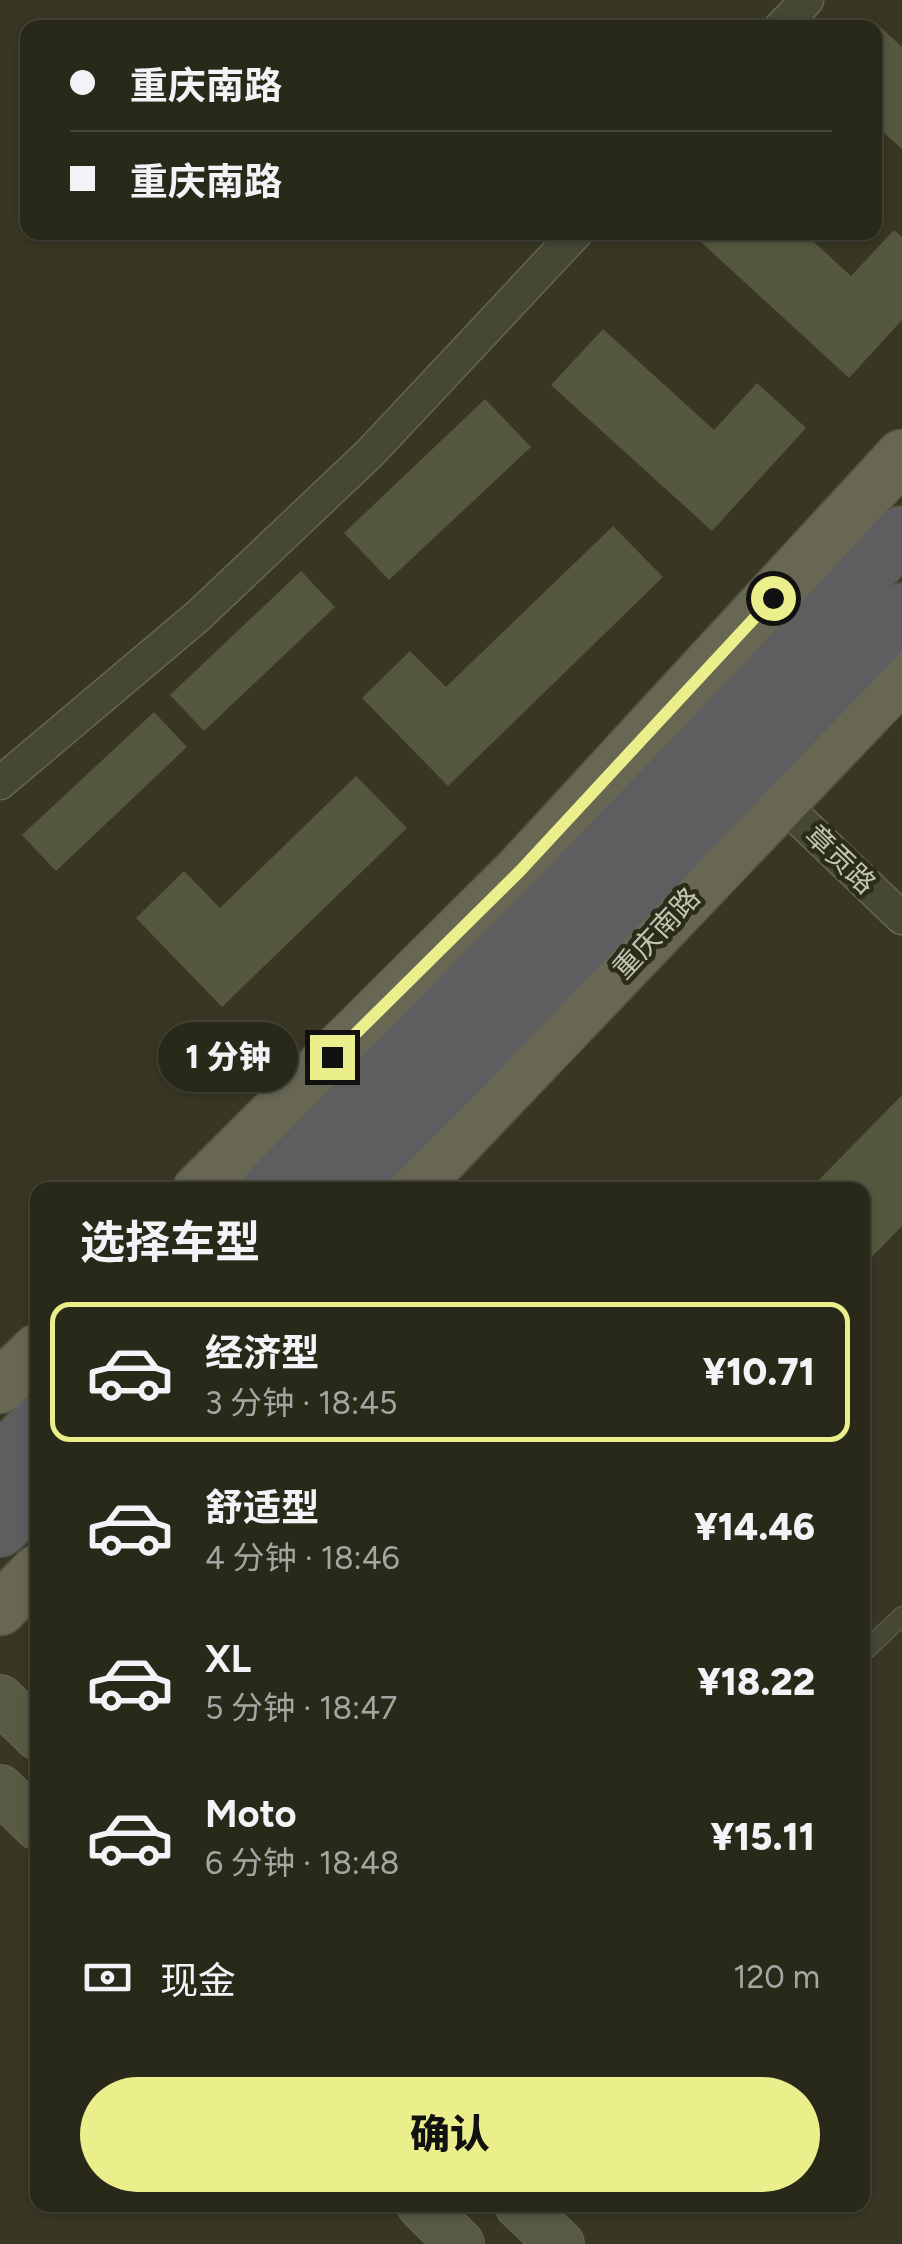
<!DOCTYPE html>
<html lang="zh">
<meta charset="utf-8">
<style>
body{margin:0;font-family:Figtree,"Noto Sans SC",sans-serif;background:#313123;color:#f1f3f6;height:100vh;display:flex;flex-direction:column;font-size:38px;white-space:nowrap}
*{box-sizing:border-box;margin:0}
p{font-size:32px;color:#a5a6a2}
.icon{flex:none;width:55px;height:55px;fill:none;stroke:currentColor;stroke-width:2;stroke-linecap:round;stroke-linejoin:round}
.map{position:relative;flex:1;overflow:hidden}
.side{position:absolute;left:30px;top:1182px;width:840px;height:1030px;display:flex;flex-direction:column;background:#29291a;border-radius:20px;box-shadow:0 2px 8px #0004,0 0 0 2px #454539}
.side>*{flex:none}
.top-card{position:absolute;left:20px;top:20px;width:862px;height:220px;border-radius:20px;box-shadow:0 2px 8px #0004,0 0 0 2px #454539;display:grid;align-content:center;height:220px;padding:0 50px;background:#29291a}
.end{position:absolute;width:45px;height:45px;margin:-22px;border:12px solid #eaef8b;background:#111;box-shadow:0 0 0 5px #111}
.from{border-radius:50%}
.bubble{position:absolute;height:70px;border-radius:35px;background:#29291a;box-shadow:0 2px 8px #0004,0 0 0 2px #454539;font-size:32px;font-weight:800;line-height:70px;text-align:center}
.top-card b{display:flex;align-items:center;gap:35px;height:95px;font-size:38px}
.top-card b+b{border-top:2px solid #454539}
.top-card i{width:25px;height:25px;background:#f1f3f6}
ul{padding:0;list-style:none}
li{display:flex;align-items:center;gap:30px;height:140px;margin:0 20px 15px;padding:0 30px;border:5px solid transparent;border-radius:20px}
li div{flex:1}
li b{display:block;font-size:38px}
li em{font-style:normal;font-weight:800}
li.on{border-color:#eaef8b}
li>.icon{width:90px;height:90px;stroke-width:1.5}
h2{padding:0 50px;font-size:45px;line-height:120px}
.pay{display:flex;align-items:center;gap:25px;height:110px;padding:0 50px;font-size:38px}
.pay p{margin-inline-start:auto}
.action{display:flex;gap:20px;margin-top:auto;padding:20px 50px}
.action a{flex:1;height:115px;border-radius:60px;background:#eaef8b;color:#111;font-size:40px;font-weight:800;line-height:115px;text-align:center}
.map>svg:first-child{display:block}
.building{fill:#56573f}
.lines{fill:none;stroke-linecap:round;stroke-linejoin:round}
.service-casing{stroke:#656554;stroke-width:20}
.minor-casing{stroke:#656554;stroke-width:35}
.secondary-casing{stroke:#656554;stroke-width:50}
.primary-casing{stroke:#535442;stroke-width:55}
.trunk-casing{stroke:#525241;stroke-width:58}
.service{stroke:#474736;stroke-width:18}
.minor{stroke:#474736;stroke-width:32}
.secondary{stroke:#595a44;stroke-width:48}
.primary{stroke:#676754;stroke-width:52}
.trunk{stroke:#5e5e60;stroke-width:55}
.route{stroke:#eaef8b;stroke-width:12}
.labels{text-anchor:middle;stroke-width:9;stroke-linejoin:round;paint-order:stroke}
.street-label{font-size:28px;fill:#c3c4b1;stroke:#2c2c1b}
</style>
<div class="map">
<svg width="902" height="2244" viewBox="0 0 902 2244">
<rect width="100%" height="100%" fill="#373723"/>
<g class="building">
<polygon points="875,22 902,47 902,149 875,125 875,28 871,28"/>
<polygon points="894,230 902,237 902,320 849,378 690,232 803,232 851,276"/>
<polygon points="603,329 714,430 757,383 806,428 712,531 551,385"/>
<polygon points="485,399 531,447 389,580 344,533"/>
<polygon points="613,526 663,577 448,786 362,698 410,651 446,687"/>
<polygon points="301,571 335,607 204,731 170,695"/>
<polygon points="154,712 187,747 56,871 22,835"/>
<polygon points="356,776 407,828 222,1007 136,918 184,871 220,908"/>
<polygon points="902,1095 902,1226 862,1267 862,1190 809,1190"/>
</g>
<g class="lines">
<g class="service-casing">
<polyline id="service" points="862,1654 902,1616"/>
</g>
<g class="minor-casing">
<g id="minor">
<polyline points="780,28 807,0"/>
<polyline points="0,783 198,616 370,453 577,232"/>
<polyline points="780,801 902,918"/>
</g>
</g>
<g class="secondary-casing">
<g id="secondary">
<polyline points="0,1699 38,1736"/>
<polyline points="0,1789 38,1826"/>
<polyline points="421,2205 460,2244"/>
<polyline points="519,2205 560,2244"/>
</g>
</g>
<g class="primary-casing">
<g id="primary">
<polyline points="199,1190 520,871 902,456"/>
<polyline points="411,1190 902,675"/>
<polyline points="0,1387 38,1350"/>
<polyline points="0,1609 38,1571"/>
</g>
</g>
<g class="trunk-casing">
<g id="trunk">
<path d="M269,1190C482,974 697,758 902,534"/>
<polyline points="341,1190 470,1061 902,611"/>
<polyline points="0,1462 38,1424"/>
<polyline points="0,1529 38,1492"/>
</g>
</g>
<use href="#service" class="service"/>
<use href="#minor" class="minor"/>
<use href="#secondary" class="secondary"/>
<use href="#primary" class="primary"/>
<use href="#trunk" class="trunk"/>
</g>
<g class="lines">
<polyline class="route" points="332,1057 520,871 773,598"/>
</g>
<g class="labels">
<g class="street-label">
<text transform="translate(841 859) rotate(44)" y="10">章贡路</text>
<text transform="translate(656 933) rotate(-47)" y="10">重庆南路</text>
</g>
</g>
</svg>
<i class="end from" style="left:773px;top:598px"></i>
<i class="end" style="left:332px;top:1057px"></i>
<div class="bubble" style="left:158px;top:1022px;width:140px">1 分钟</div>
<div class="top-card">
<b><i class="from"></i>重庆南路</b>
<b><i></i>重庆南路</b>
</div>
<section class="side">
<h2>选择车型</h2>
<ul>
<li class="on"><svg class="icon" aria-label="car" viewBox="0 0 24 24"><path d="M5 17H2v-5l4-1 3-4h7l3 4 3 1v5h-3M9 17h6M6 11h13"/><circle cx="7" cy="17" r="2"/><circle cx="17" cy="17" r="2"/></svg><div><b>经济型</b><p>3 分钟 · 18:45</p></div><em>¥10.71</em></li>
<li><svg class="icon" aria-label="car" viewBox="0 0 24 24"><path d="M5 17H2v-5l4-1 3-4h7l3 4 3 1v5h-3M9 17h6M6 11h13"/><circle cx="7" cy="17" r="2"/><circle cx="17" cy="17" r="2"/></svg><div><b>舒适型</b><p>4 分钟 · 18:46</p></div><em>¥14.46</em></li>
<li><svg class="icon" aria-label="car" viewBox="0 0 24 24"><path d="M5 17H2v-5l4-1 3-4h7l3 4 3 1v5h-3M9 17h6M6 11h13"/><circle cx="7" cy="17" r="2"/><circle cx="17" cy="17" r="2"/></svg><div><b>XL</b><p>5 分钟 · 18:47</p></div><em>¥18.22</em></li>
<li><svg class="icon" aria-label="car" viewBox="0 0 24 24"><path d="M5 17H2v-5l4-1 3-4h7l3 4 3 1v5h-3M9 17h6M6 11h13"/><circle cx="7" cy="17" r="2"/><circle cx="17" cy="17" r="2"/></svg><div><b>Moto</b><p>6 分钟 · 18:48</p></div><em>¥15.11</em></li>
</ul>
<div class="pay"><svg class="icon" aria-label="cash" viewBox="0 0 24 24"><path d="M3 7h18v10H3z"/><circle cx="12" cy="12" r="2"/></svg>现金<p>120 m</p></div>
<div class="action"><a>确认</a></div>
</section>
</div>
